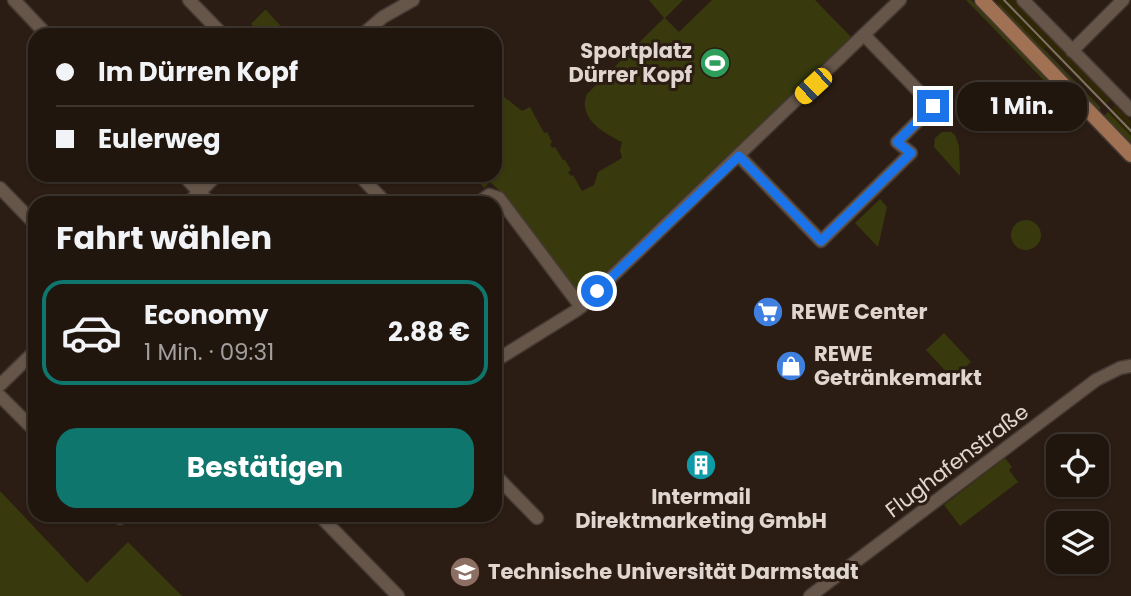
<!DOCTYPE html>
<html lang="de">
<meta charset="utf-8">
<style>
body{margin:0;font-family:Poppins,sans-serif;background:#281f17;color:#f1f3f6;height:100vh;display:flex;flex-direction:column;font-size:26px;white-space:nowrap}
*{box-sizing:border-box;margin:0}
p{font-size:23px;color:#a29f9e}
.icon{flex:none;width:38px;height:38px;fill:none;stroke:currentColor;stroke-width:2;stroke-linecap:round;stroke-linejoin:round}
.map{position:relative;flex:1;overflow:hidden}
.side{position:absolute;left:28px;top:196px;width:474px;height:326px;display:flex;flex-direction:column;background:#20160e;border-radius:21px;box-shadow:0 2px 5px #0004,0 0 0 2px #3d352e}
.side>*{flex:none}
.banner{position:absolute;left:28px;top:28px;width:474px;height:154px;border-radius:21px;box-shadow:0 2px 5px #0004,0 0 0 2px #3d352e;display:grid;align-content:center;height:154px;padding:0 28px;background:#20160e}
.tools{position:absolute;left:1046px;top:434px;display:grid;gap:14px}
.tools a{display:grid;place-items:center;width:63px;height:63px;border-radius:14px;background:#20160e;box-shadow:0 2px 5px #0004,0 0 0 2px #3d352e;font-size:35px}
.end{position:absolute;width:32px;height:32px;margin:-16px;border:9px solid #1a73e8;background:#fff;box-shadow:0 0 0 4px #fff}
.from{border-radius:50%}
.bubble{position:absolute;height:49px;border-radius:21px;background:#20160e;box-shadow:0 2px 5px #0004,0 0 0 2px #3d352e;font-size:23px;font-weight:700;line-height:49px;text-align:center}
.car{position:absolute;width:21px;height:42px;margin:-21px -10px;border-radius:9px;box-shadow:0 0 5px 2px #0007;background:linear-gradient(#f5c518 24%,#345 0 40%,#f5c518 0 76%,#345 0 86%,#f5c518 0)}
.banner b{display:flex;align-items:center;gap:24px;height:66px;font-size:26px}
.banner b+b{border-top:2px solid #3d352e}
.banner i{width:18px;height:18px;background:#f1f3f6}
ul{padding:0;list-style:none}
li{display:flex;align-items:center;gap:21px;height:105px;margin:0 14px 10px;padding:0 14px;border:4px solid #3d352e;border-radius:21px}
li div{flex:1}
li b{display:block;font-size:26px}
li em{font-style:normal;font-weight:700}
li.active{border-color:#0f766e}
li>.icon{width:63px;height:63px;stroke-width:1.5}
h2{padding:0 28px;font-size:32px;line-height:84px}
.primary-button{display:flex;gap:14px;margin-top:auto;padding:14px 28px}
.primary-button a{flex:1;height:80px;border-radius:21px;background:#0f766e;color:#fff;font-size:28px;font-weight:700;line-height:80px;text-align:center}
.map>svg:first-child{display:block}
.green{fill:#383a0d}
.sand{fill:#302706}
.lines{fill:none;stroke-linecap:round;stroke-linejoin:round}
.minor-casing{stroke:#443933;stroke-width:15}
.major-casing{stroke:#443933;stroke-width:17}
.minor{stroke:#66564a;stroke-width:12}
.major{stroke:#a17154;stroke-width:14}
.tram{stroke:#7f736a;stroke-width:2}
.route{stroke:#1a73e8;stroke-width:9}
.labels{text-anchor:middle;stroke-width:6;stroke-linejoin:round;paint-order:stroke}
.poi-label{font-size:21px;font-weight:bold;fill:#e0d6cf;stroke:#2b1d13;text-anchor:start}
.street-label{font-size:21px;fill:#e0d6cf;stroke:#2b1d13}
</style>
<div class="map">
<svg width="1131" height="596" viewBox="0 0 1131 596">
<rect width="100%" height="100%" fill="#2b1d13"/>
<g class="green">
<path d="M649,0H683L665,18L679,32L712,0H815L851,37L586,291L576,290L506,196L490,182L484,188L474,175H495V90L522,111L530,107L544,133L547,132L552,142L550,144L552,148L555,147L563,160H565L571,170L568,172L571,176L573,175L582,191L594,185L598,172L622,158L620,150L622,142C604,133 577,118 587,94L664,18Z"/>
<polygon points="966,0 971,0 1087,120 1085,122 1060,94 1058,95"/>
<polygon points="996,0 1101,108 1098,111 1003,12"/>
<polygon points="265,10 266,10 289,35 261,35 251,24"/>
<polygon points="1108,112 1131,136 1131,144 1104,116"/>
<polygon points="942,132 951,132 955,135 959,146 960,176 934,147 935,138"/>
<polygon points="880,199 887,207 878,247 855,223"/>
<circle cx="1026" cy="235" r="15"/>
<polygon points="944,333 971,362 953,379 926,350"/>
<polygon points="1005,458 1012,467 1009,470 1018,482 960,526 944,505"/>
<polygon points="0,491 87,583 128,542 182,596 0,596"/>
</g>
<g class="sand">
<polygon points="996,0 1017,0 1111,100 1104,106 1046,47 1043,49"/>
<polygon points="1115,105 1131,121 1131,136 1108,112"/>
</g>
<g class="lines">
<g class="minor-casing">
<g id="minor">
<polyline points="14,0 47,35"/>
<polyline points="189,0 223,35"/>
<polyline points="1023,0 1131,110"/>
<polyline points="362,35 383,17 413,0"/>
<polyline points="1072,51 1123,0"/>
<polyline points="739,156 821,241 911,153 897,142 933,106 864,35"/>
<polyline points="183,175 210,203"/>
<polyline points="359,175 386,203"/>
<polyline points="0,188 35,224"/>
<polyline points="188,203 217,175"/>
<polyline points="478,203 489,195 499,198 581,307"/>
<polyline points="495,361 577,310 900,0"/>
<polyline points="0,385 35,351"/>
<polyline points="0,396 35,431"/>
<polyline points="495,475 537,518"/>
<polyline points="116,514 120,518"/>
<polyline points="318,514 398,596"/>
<polyline points="810,596 1096,380 1120,368 1131,366"/>
</g>
</g>
<g class="major-casing">
<polyline id="major" points="982,0 1131,155"/>
</g>
<use href="#minor" class="minor"/>
<use href="#major" class="major"/>
<polyline class="tram" points="1004,0 1131,131"/>
</g>
<g class="lines">
<polyline class="route" points="597,291 739,156 821,241 911,153 897,142 933,106"/>
</g>
<defs>
<g id="stadium-disc" transform="scale(1.575)"><circle r="9.5" fill="#2e9e5b" stroke="#2b1d13"/><path d="M0-5a6.5 5 0 1 0 0 10a6.5 5 0 1 0 0-10ZM-3.5-1.8h7v3.6h-7Z" fill="#fff"/></g>
<g id="supermarket-disc" transform="scale(1.575)"><circle r="9.5" fill="#3f7fe0" stroke="#2b1d13"/><path d="M-6-5.5h2.5l.6 2H6L4.5 2H-2.5L-4.4-4H-6ZM-1.5 3.2a1.3 1.3 0 1 0 .1 0ZM3 3.2a1.3 1.3 0 1 0 .1 0Z" fill="#fff"/></g>
<g id="shop-disc" transform="scale(1.575)"><circle r="9.5" fill="#3f7fe0" stroke="#2b1d13"/><path d="M-5-2.5h2.3a2.7 3.5 0 0 1 5.4 0H5L5.5 6h-11ZM-1.5-2.5h3a1.5 2.3 0 0 0-3 0Z" fill="#fff"/></g>
<g id="building-disc" transform="scale(1.575)"><circle r="9.5" fill="#0f9aa8" stroke="#2b1d13"/><path d="M-4-6H4V6H1V3H-1V6H-4ZM-2.5-4.3h1.7v1.8h-1.7ZM.8-4.3h1.7v1.8H.8ZM-2.5-1h1.7V.8h-1.7ZM.8-1h1.7V.8H.8Z" fill="#fff"/></g>
<g id="university-disc" transform="scale(1.575)"><circle r="9.5" fill="#8d6e63" stroke="#2b1d13"/><path d="M0-5L7-2L0 1L-7-2ZM-4 1L0 2.5L4 1V4Q0 6-4 4Z" fill="#fff"/></g>
</defs>
<g fill-rule="evenodd">
<use href="#stadium-disc" x="715" y="63"/>
<use href="#supermarket-disc" x="768" y="312"/>
<use href="#shop-disc" x="791" y="366"/>
<use href="#building-disc" x="701" y="465"/>
<use href="#university-disc" x="465" y="572"/>
</g>
<g class="labels">
<g class="poi-label">
<text x="692" y="58" text-anchor="end">Sportplatz<tspan x="692" dy="24">Dürrer Kopf</tspan></text>
<text x="791" y="319">REWE Center</text>
<text x="814" y="361">REWE<tspan x="814" dy="24">Getränkemarkt</tspan></text>
<text x="701" y="504" text-anchor="middle">Intermail<tspan x="701" dy="24">Direktmarketing GmbH</tspan></text>
<text x="488" y="579">Technische Universität Darmstadt</text>
</g>
<g class="street-label">
<text transform="translate(957 461) rotate(-37)" y="7">Flughafenstraße</text>
</g>
</g>
</svg>
<div class="tools">
<a><svg class="icon" aria-label="locate" viewBox="0 0 24 24"><circle cx="12" cy="12" r="6"/><path d="M12 2v4M12 18v4M2 12h4M18 12h4"/></svg></a>
<a><svg class="icon" aria-label="layers" viewBox="0 0 24 24"><path d="M12 4l9 5-9 5-9-5zM3 14l9 5 9-5"/></svg></a>
</div>
<i class="end from" style="left:597px;top:291px"></i>
<i class="end" style="left:933px;top:106px"></i>
<div class="bubble" style="left:957px;top:82px;width:130px">1 Min.</div>
<i class="car" style="left:813px;top:86px;rotate:227deg"></i>
<div class="banner">
<b><i class="from"></i>Im Dürren Kopf</b>
<b><i></i>Eulerweg</b>
</div>
<section class="side">
<h2>Fahrt wählen</h2>
<ul>
<li class="active"><svg class="icon" aria-label="car" viewBox="0 0 24 24"><path d="M5 17H2v-5l4-1 3-4h7l3 4 3 1v5h-3M9 17h6M6 11h13"/><circle cx="7" cy="17" r="2"/><circle cx="17" cy="17" r="2"/></svg><div><b>Economy</b><p>1 Min. · 09:31</p></div><em>2.88 €</em></li>
</ul>
<div class="primary-button"><a>Bestätigen</a></div>
</section>
</div>
